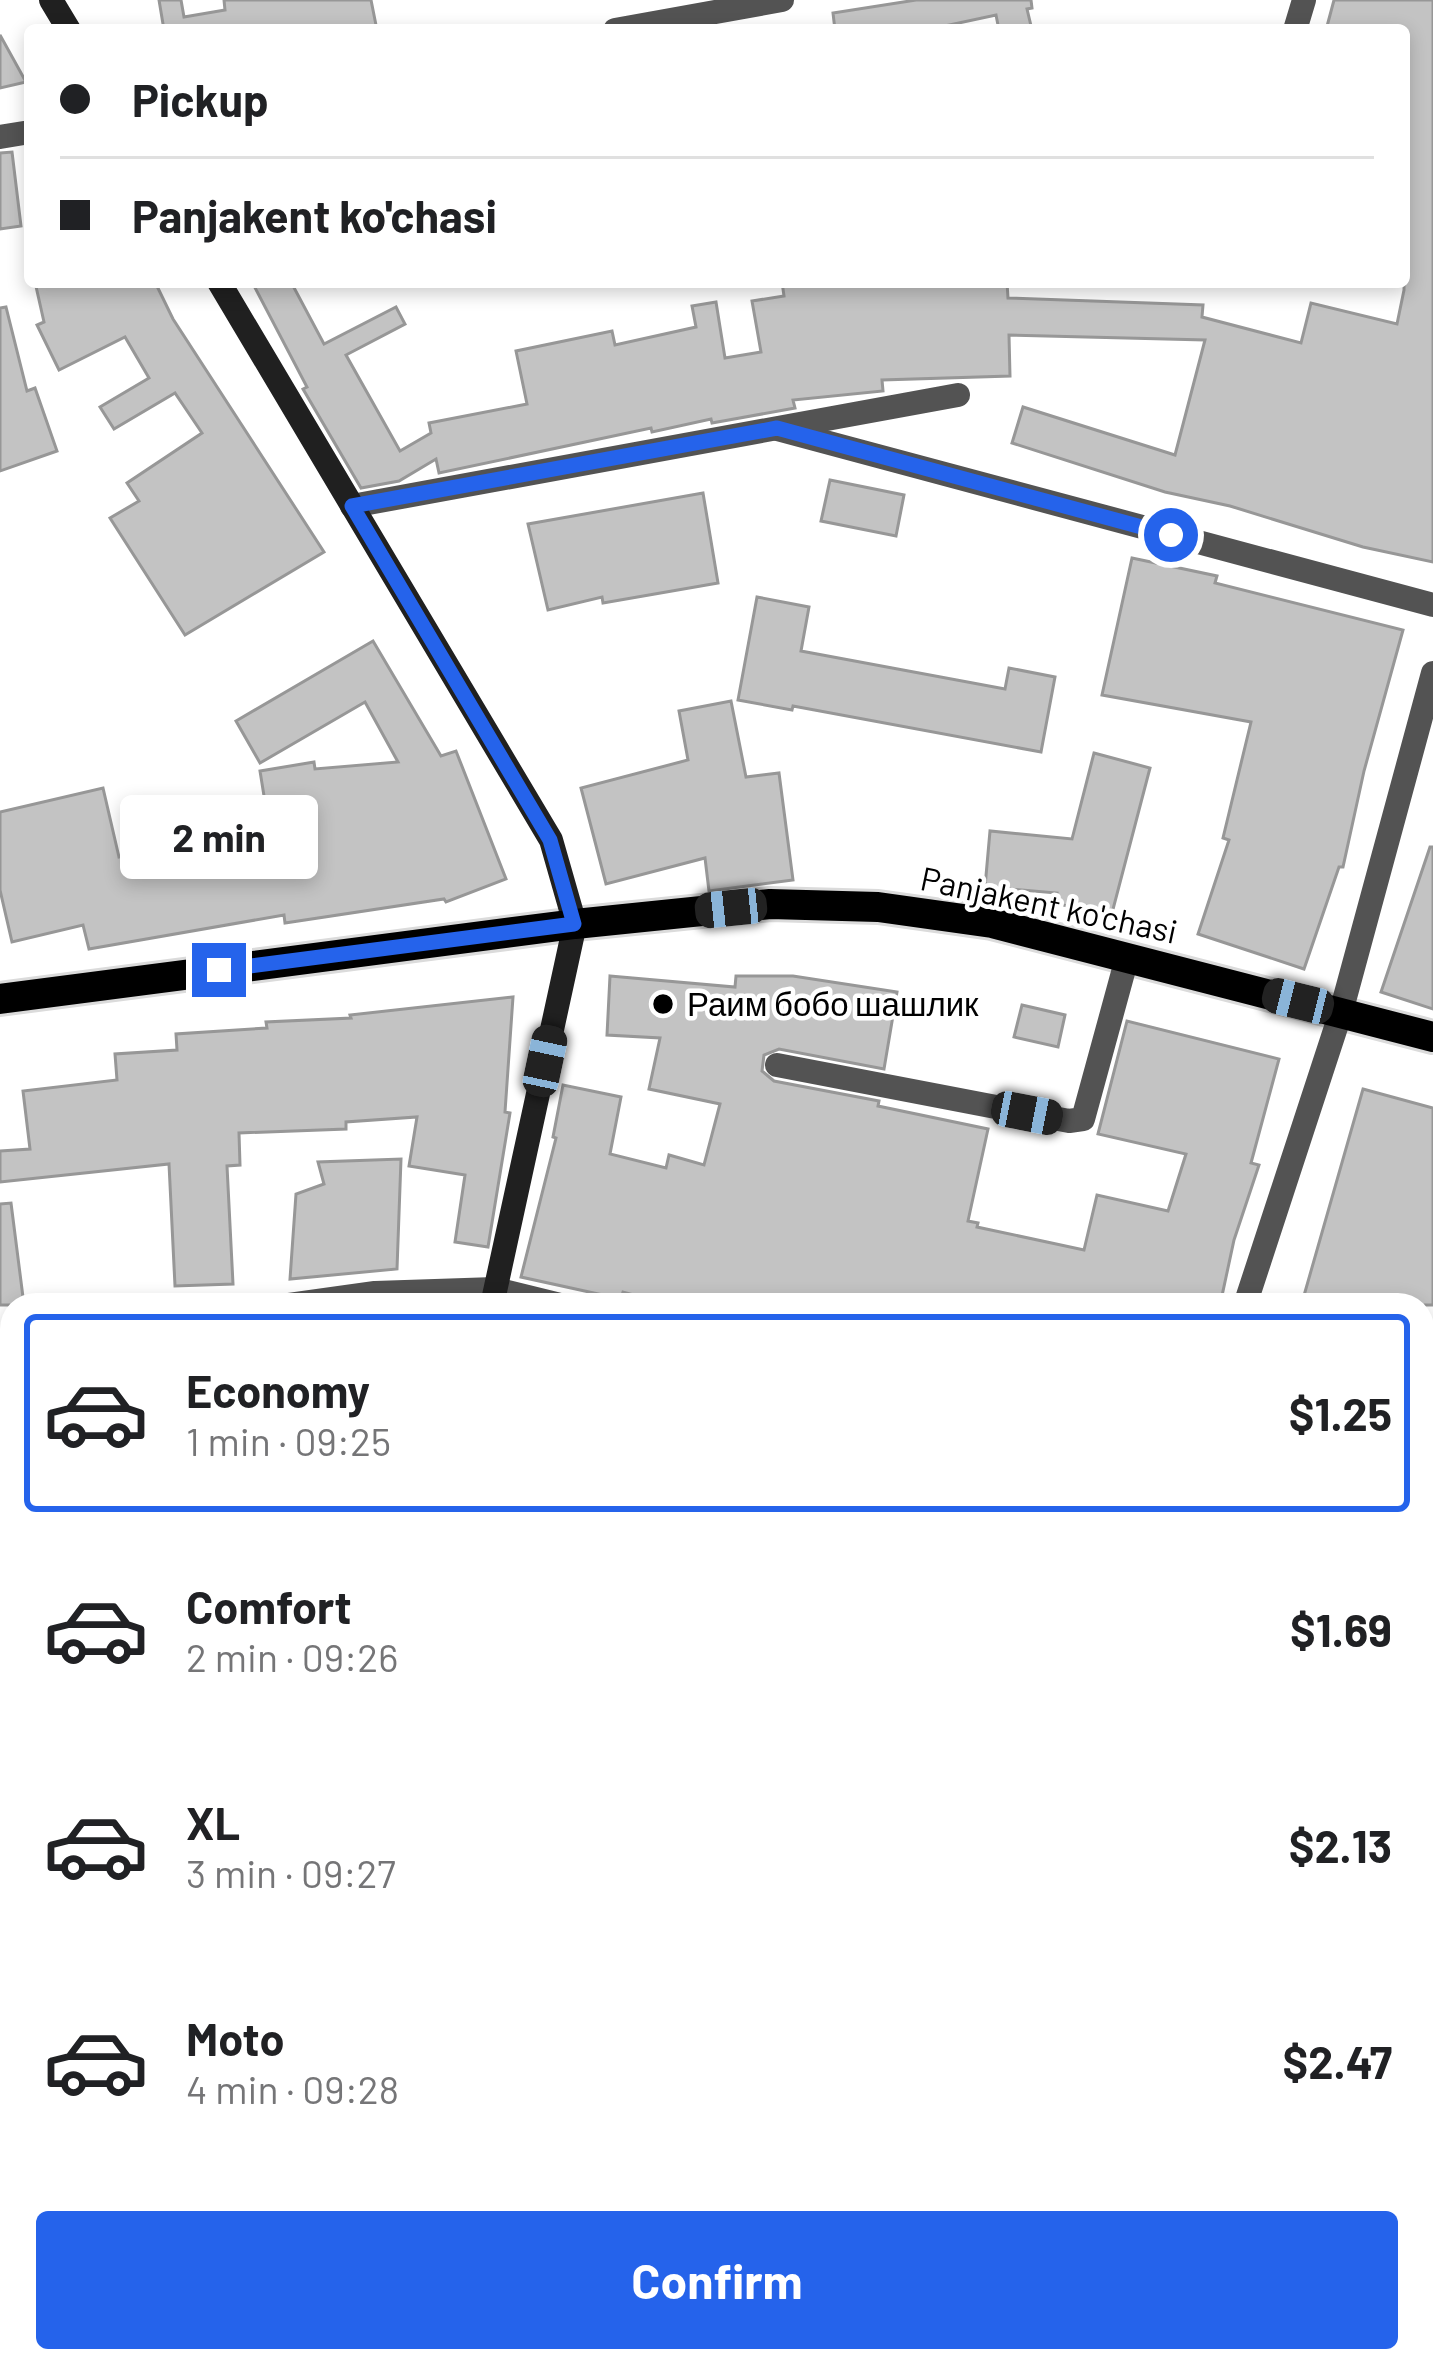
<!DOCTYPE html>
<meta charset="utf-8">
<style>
body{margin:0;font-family:Barlow,sans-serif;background:#f2f2f2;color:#202124;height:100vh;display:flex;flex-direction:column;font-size:45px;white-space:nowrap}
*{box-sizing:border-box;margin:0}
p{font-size:39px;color:#757577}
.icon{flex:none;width:66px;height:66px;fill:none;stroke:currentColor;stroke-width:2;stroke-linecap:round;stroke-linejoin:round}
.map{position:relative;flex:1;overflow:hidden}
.details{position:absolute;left:0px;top:1293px;width:1434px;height:1080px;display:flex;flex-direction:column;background:#fff;border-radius:36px 36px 0 0;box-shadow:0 6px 18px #0003}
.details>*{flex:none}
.hud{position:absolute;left:24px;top:24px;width:1386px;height:264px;border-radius:12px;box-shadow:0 6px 18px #0003;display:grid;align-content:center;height:264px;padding:0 36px;background:#fff}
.end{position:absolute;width:54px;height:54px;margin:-27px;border:15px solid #2563eb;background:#fff;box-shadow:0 0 0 6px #fff}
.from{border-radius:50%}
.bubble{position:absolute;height:84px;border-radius:12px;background:#fff;box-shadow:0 6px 18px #0003;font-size:39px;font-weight:700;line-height:84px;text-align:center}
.car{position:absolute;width:36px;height:72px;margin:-36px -18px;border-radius:15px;box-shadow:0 0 9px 3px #0007;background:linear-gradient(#222 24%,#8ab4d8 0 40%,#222 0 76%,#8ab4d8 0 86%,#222 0)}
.hud b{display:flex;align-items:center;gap:42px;height:114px;font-size:45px}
.hud b+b{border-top:3px solid #e0e0e0}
.hud i{width:30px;height:30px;background:#202124}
ul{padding:21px 0 0;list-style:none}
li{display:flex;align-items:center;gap:36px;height:198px;margin:0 24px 18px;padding:0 12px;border:6px solid transparent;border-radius:12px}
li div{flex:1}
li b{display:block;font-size:45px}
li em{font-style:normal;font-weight:700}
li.on{border-color:#2563eb}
li>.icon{width:108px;height:108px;stroke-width:1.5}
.primary-button{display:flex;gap:24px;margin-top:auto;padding:24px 36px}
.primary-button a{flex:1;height:138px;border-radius:12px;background:#2563eb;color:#fff;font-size:48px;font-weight:700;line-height:138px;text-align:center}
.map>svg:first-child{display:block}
.building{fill:#c3c3c3;stroke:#979797;stroke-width:3}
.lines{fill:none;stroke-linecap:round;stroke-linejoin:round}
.primary-casing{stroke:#dbdbdb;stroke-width:36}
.street{stroke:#535353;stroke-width:24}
.secondary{stroke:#202020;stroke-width:24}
.primary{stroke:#000;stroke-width:30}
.route{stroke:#2563eb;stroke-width:15}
.poi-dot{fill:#000;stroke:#fff;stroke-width:4.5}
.labels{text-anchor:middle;stroke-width:9;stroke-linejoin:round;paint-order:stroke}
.street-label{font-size:33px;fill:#000;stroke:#fff}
.poi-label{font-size:33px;fill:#000;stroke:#fff;text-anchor:start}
</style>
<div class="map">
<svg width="1433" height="2373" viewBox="0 0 1433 2373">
<rect width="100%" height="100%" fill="#fff"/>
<g class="building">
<polygon points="159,0 181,0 184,17 225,10 224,0 371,0 376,25 353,30 164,30"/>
<polygon points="916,0 1031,0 1032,8 1027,9 1032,30 999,30 996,15 926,30 835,30 833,13"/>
<polygon points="1334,0 1433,0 1433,562 1363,547 1230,506 1165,492 1012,443 1023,407 1175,455 1205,340 1009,335 1010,376 882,380 883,391 793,400 795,408 712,423 711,419 652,432 651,428 439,473 436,459 399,481 361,488 303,389 307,387 252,282 291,282 324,344 396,307 405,324 346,355 400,451 431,433 429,423 527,404 516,351 612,331 615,345 696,327 692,306 716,302 725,358 761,352 752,301 784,296 782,282 1007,282 1008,298 1203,305 1202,317 1301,343 1311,303 1397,324 1404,290 1404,30 1326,30"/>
<polygon points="0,35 26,82 0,88"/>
<polygon points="12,152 21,226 0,229 0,153"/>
<polygon points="35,282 155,282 173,319 324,552 185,635 110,518 139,501 127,483 202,433 175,393 114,429 100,407 149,378 125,337 59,370 37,325 44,322"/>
<polygon points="6,307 27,391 35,388 57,451 0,471 0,308"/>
<polygon points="830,480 904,495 896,536 821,521"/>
<polygon points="703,493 718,583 603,603 602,597 548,610 528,524"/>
<polygon points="1132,558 1217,576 1215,583 1403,630 1364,771 1343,867 1339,867 1304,969 1198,934 1229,840 1223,838 1251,722 1102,695"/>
<polygon points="757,597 809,607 801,651 1005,689 1009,668 1055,677 1041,752 793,706 792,710 738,700"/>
<polygon points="373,641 441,756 456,751 506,879 446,902 444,899 285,923 284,915 89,949 83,925 12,942 0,890 0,812 103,788 119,857 269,827 260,771 314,762 315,769 398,762 365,702 260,763 236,721"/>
<polygon points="731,701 746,777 779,773 793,880 709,891 705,858 606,884 581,788 688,760 679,711"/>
<polygon points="1094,753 1150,768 1111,917 1055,903 1057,893 985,887 990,831 1072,839"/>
<polygon points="1430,847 1433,847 1433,1009 1381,992"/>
<polygon points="610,976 735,987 736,976 793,976 897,992 884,1069 779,1049 764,1055 762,1071 774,1081 879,1101 878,1106 988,1129 968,1221 978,1223 977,1227 1084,1250 1097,1195 1168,1211 1186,1154 1098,1134 1127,1021 1279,1059 1251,1163 1259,1165 1234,1240 1220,1305 670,1305 623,1292 621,1299 521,1277 556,1138 553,1137 563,1085 621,1097 610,1154 666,1168 669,1155 704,1165 720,1104 649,1089 660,1038 607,1035"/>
<polygon points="513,997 505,1112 510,1113 488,1247 455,1242 465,1175 409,1166 417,1117 346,1122 346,1129 239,1133 240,1165 227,1166 233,1284 175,1286 169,1164 0,1182 0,1151 30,1149 23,1091 117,1080 115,1054 177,1050 176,1034 267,1028 266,1022 351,1018 350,1015"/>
<polygon points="1022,1005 1065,1015 1058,1047 1014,1037"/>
<polygon points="1363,1089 1433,1108 1433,1305 1323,1305 1303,1299"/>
<polygon points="401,1159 397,1269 290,1279 296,1194 324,1184 318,1162"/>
<polygon points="11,1203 24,1305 0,1305 0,1204"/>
</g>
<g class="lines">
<g class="primary-casing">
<polyline id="primary" points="0,999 575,924 770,904 878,907 992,923 1433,1037"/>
</g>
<g class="street">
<polyline points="615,30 782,0"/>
<polyline points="1295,30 1304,0"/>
<polyline points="0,137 30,132"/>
<polyline points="777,429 1433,605"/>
<polyline points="352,506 958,395"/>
<polyline points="777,1065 1069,1121 1083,1119 1127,958"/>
<polyline points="289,1305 375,1293 495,1289 560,1305"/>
<polyline points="1245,1305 1341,1012 1433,673"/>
<polyline points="0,1345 12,1343"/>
<polyline points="0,1665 12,1663"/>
<polyline points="1422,1856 1433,1859"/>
<polyline points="0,2006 12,2004"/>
<polyline points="1422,2069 1433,2038"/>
<polyline points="0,2209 12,2207"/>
<polyline points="832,2361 866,2373"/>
<polyline points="500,2373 502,2361"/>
<polyline points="704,2373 706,2361"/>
<polyline points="954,2373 957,2361"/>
</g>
<g class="secondary">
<polyline points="51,0 69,30"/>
<polyline points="219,282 551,840 575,924 492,1305"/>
<polyline points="267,2373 269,2361"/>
</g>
<use href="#primary" class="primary"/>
</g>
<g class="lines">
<polyline class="route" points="219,970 574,924 550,840 352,506 777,428 1171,535"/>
</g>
<circle class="poi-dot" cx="663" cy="1004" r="12"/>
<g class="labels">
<g class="street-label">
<text transform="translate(1049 905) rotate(12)" y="12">Panjakent ko'chasi</text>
</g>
<g class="poi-label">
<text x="687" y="1016">Раим бобо шашлик</text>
</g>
</g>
</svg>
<i class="end from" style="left:1171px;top:535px"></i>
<i class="end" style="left:219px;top:970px"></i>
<div class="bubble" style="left:120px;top:795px;width:198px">2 min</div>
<i class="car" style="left:731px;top:908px;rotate:264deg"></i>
<i class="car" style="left:1298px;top:1001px;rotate:284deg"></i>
<i class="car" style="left:545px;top:1061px;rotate:12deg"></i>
<i class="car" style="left:1027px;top:1113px;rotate:101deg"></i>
<div class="hud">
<b><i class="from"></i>Pickup</b>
<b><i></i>Panjakent ko'chasi</b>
</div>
<section class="details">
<ul>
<li class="on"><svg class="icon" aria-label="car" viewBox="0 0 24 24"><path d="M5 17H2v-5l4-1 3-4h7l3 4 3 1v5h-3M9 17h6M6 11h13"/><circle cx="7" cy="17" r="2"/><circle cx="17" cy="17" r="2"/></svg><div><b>Economy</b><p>1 min · 09:25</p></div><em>$1.25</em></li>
<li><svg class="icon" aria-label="car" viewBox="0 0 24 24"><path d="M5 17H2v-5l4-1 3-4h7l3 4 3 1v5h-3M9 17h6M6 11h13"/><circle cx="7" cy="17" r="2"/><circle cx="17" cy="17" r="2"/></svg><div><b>Comfort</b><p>2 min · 09:26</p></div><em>$1.69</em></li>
<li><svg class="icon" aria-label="car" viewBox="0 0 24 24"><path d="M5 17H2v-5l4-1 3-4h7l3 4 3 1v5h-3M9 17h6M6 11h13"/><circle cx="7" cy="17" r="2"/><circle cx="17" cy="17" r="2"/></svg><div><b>XL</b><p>3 min · 09:27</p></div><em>$2.13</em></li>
<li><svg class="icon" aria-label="car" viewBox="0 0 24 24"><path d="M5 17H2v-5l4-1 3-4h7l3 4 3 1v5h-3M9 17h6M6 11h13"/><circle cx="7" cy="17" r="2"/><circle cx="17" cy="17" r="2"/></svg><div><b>Moto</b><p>4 min · 09:28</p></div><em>$2.47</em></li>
</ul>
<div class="primary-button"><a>Confirm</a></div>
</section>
</div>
